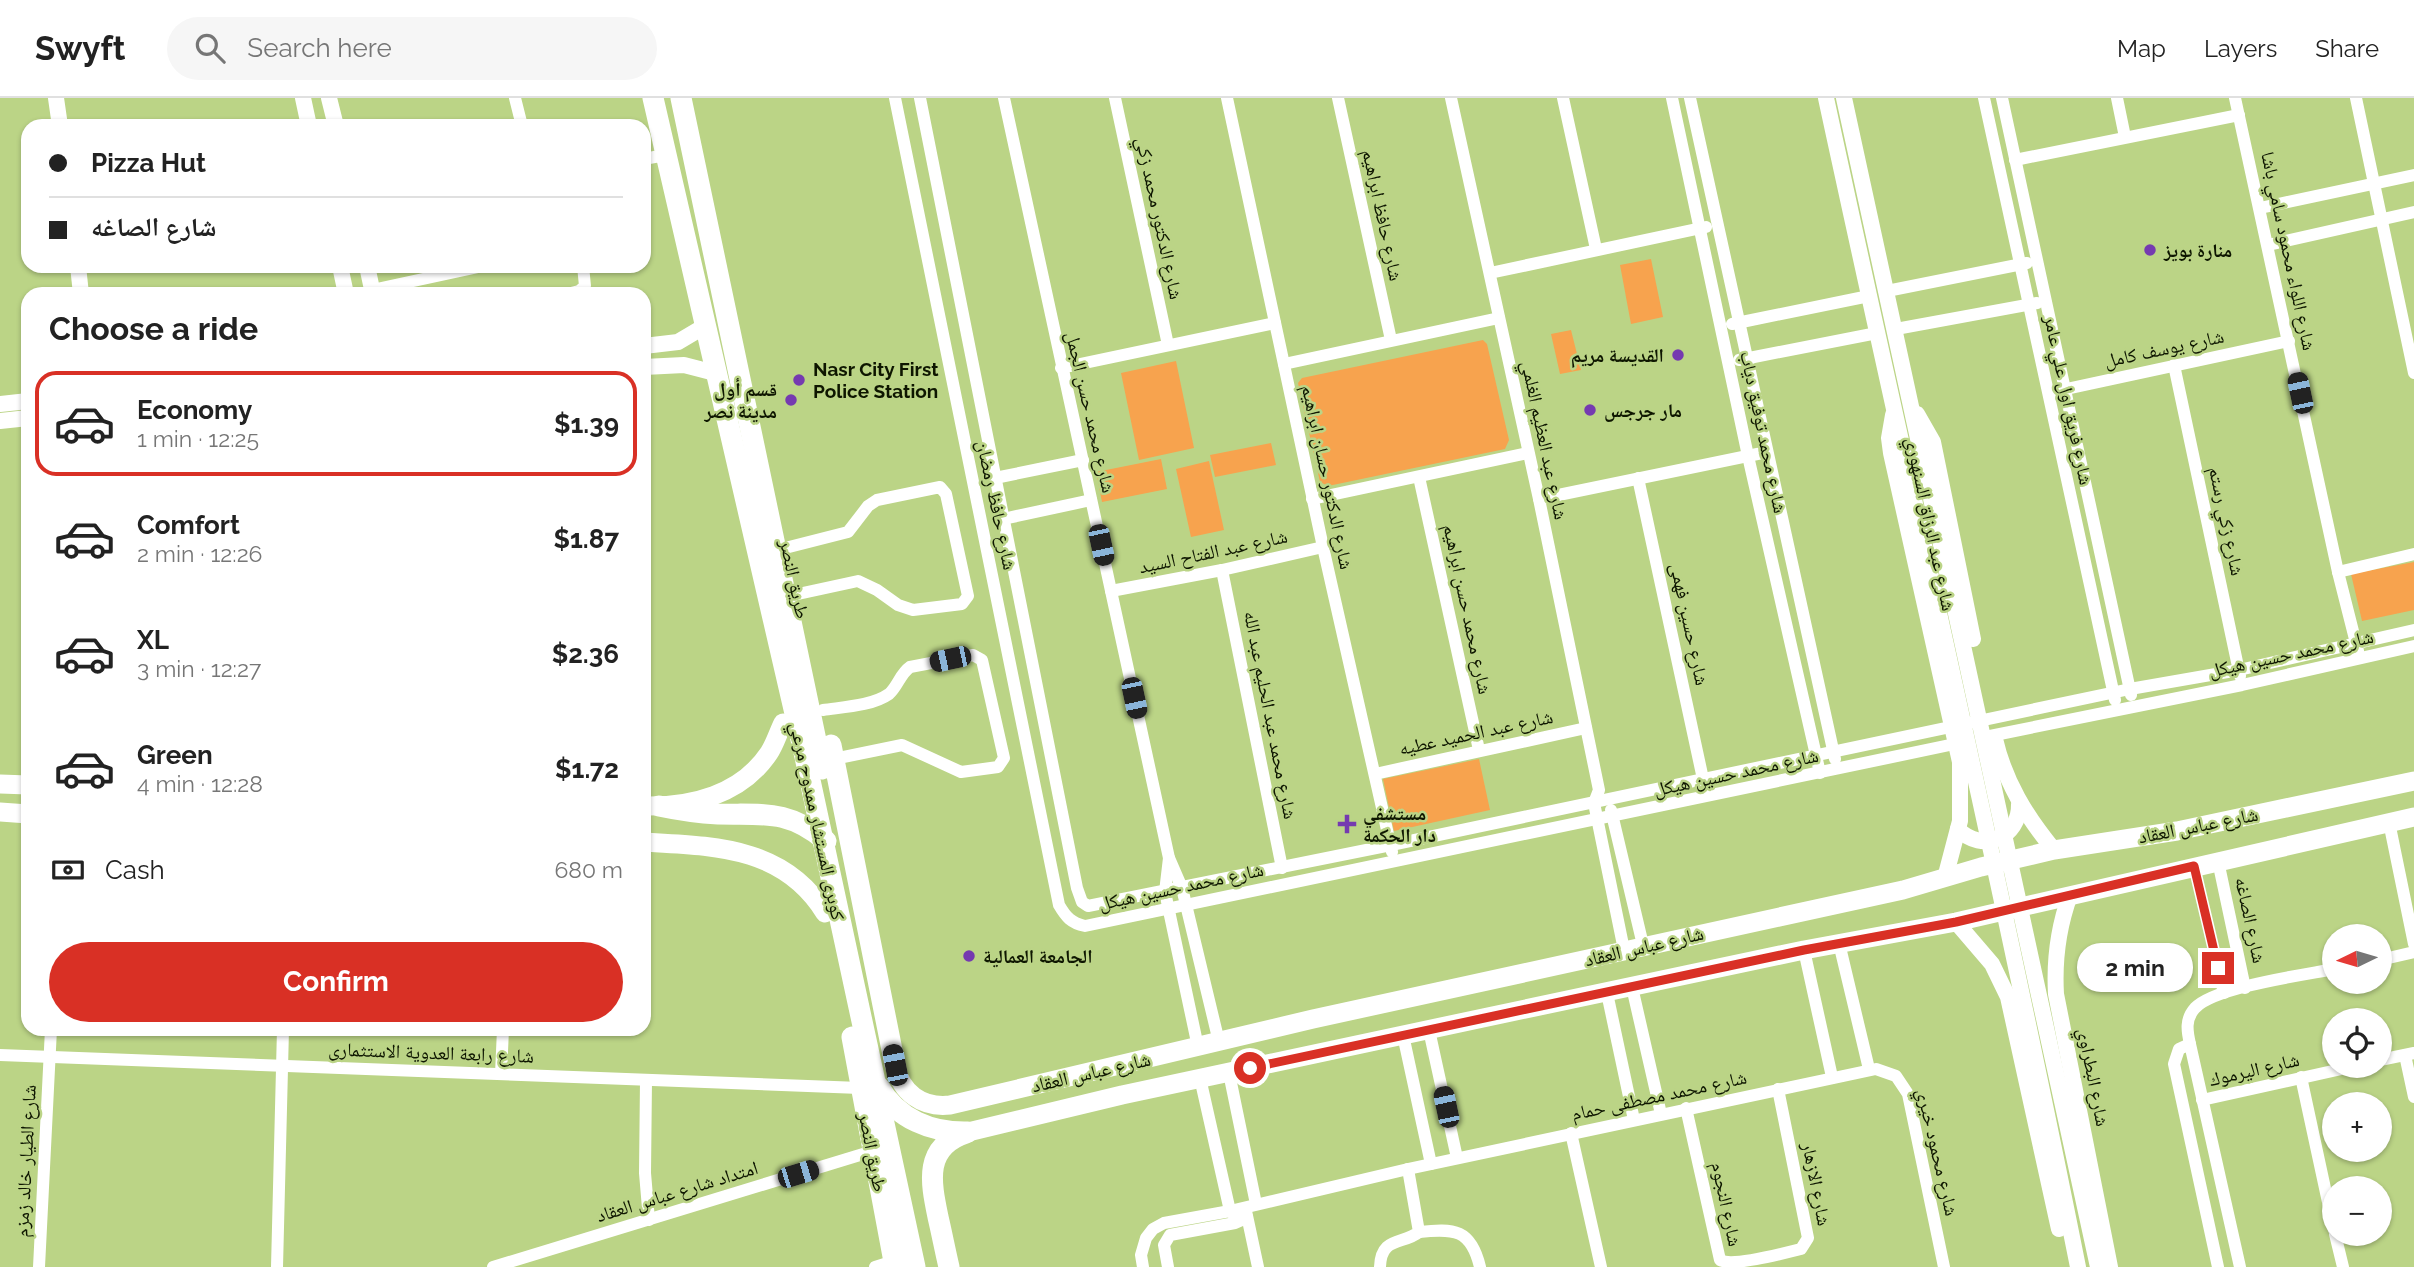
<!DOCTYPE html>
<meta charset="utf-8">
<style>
body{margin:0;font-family:Raleway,"Noto Naskh Arabic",sans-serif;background:#f6f6f6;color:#222;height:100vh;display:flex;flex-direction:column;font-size:26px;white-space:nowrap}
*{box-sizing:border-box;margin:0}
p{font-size:23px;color:#767676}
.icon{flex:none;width:38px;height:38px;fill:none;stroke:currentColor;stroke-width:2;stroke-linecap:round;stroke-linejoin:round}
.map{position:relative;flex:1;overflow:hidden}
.panel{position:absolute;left:21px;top:189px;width:630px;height:749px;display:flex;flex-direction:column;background:#fff;border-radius:21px;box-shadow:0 2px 5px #0004}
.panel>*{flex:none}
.banner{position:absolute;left:21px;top:21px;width:630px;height:154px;border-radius:21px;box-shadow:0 2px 5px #0004;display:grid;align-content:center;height:154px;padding:0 28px;background:#fff}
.needle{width:46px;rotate:265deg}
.controls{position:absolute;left:2322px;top:826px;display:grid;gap:14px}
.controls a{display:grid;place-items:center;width:70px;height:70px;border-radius:50%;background:#fff;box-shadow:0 2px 5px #0004;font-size:35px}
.end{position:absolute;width:32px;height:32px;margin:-16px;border:9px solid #d93025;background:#fff;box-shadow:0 0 0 4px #fff}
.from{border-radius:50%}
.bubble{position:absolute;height:49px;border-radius:24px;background:#fff;box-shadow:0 2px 5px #0004;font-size:23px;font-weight:700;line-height:49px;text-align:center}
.car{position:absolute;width:21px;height:42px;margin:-21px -10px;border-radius:9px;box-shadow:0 0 5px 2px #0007;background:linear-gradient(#222 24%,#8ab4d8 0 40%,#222 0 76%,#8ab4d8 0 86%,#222 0)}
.banner b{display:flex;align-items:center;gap:24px;height:66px;font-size:26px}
.banner b+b{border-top:2px solid #e0e0e0}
.banner i{width:18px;height:18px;background:#222}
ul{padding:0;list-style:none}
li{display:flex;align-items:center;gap:21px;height:105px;margin:0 14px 10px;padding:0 14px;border:4px solid transparent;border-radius:21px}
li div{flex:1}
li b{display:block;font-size:26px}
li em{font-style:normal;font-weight:700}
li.selected{border-color:#d93025}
li>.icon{width:63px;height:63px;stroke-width:1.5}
h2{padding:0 28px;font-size:32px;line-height:84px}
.pay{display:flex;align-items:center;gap:18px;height:77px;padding:0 28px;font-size:26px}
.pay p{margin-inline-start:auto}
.primary-button{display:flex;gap:14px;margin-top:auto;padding:14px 28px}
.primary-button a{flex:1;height:80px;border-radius:42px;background:#d93025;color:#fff;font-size:28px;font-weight:700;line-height:80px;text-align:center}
header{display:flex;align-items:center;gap:42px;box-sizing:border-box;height:98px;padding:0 35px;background:#fff;border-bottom:2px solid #e0e0e0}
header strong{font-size:33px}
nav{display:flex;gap:38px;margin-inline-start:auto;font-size:24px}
.search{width:490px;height:63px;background:#f6f6f6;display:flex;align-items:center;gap:18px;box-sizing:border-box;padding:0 24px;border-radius:38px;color:#767676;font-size:26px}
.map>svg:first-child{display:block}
.green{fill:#f7a34e}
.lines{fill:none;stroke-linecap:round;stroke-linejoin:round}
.street{stroke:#fff;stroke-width:12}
.secondary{stroke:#fff;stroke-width:16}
.primary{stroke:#fff;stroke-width:19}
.highway{stroke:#fff;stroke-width:21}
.route{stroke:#d93025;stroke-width:9}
.poi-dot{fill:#753ab0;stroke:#bbd486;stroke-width:2.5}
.labels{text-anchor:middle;stroke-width:5;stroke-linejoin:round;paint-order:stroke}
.street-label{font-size:19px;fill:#0e1600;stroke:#bbd486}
.poi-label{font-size:19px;font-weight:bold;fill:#0e1600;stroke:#bbd486;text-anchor:start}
</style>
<header>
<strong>Swyft</strong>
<div class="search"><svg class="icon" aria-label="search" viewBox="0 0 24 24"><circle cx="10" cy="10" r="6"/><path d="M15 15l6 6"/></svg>Search here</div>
<nav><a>Map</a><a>Layers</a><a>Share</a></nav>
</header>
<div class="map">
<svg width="2414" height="1169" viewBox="0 0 2414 1169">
<rect width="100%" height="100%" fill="#bbd486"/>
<g class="green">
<polygon points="1651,161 1663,219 1631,226 1620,167"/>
<polygon points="1571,232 1581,272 1560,276 1551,236"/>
<polygon points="1483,242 1487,246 1509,342 1505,351 1328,388 1320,384 1298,285 1302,280"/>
<polygon points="1176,263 1194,350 1139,362 1121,275"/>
<polygon points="1271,345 1276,367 1215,379 1210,357"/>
<polygon points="1161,361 1167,391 1102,404 1096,374"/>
<polygon points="1209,363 1224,432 1191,439 1176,371"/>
<polygon points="2414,464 2414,512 2362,523 2351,476"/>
<polygon points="1479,661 1490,712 1394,733 1383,681"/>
</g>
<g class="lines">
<g class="street">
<polyline points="515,0 522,28"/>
<path d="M895,0L1059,807C1066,819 1071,825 1085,828L1964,644"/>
<polyline points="920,0 1077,790 1082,804 1088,808 1391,747 2130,591 2239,572 2414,532"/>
<polyline points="1004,0 1169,760 1182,790 1219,944"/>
<polyline points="1115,0 1168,247"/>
<polyline points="1227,0 1323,449 1392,754"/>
<polyline points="1338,0 1391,242"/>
<polyline points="1451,0 1539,401 1599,692 1594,705 1624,852"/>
<polyline points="1563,0 1596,151"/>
<polyline points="1672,0 1748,358 1820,675"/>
<polyline points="1690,0 1835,661"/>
<polyline points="1984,0 2115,602"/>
<polyline points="2002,0 2131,597"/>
<polyline points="2117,0 2125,39"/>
<polyline points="2235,0 2338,474 2358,553"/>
<polyline points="2356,0 2414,275"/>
<polyline points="644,61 665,57"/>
<polyline points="2015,62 2239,17"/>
<polyline points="2260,110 2414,77"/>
<polyline points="2268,147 2414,114"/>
<polyline points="1490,175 1706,129"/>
<polyline points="372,192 483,168"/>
<polyline points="1887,193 2027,165"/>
<polyline points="567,196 579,193 585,188 583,168"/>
<polyline points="1732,226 1869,198"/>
<polyline points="1896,231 2037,205"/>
<polyline points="1739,262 1877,235"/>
<polyline points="1284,266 1499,220"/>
<polyline points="2174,267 2240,578"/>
<polyline points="1061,270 1275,225"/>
<polyline points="2057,293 2289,243"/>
<polyline points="1419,379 1479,652"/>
<polyline points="995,380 1083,362"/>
<polyline points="1638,380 1703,681"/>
<polyline points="1312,401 1528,355"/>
<polyline points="1539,401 1767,354"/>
<polyline points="1003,421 1091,402"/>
<polyline points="789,449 848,434 868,408 877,402 940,389 946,396 968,498 962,506 913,512 898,507 877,492 858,483 798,496"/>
<polyline points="1222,472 1282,770"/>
<polyline points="2338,474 2414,456"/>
<polyline points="1111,493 1222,472 1323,449"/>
<path d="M823,612C843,609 872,608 889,596C898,588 900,576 910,569L973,557L982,562L1004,660L998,669L961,674L902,647L834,661"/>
<polyline points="1985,639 2242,587 2414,548"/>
<polyline points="1375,676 1586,630"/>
<polyline points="1611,712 1643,847"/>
<polyline points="2389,724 2414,846"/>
<polyline points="1169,760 1165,794 1198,949"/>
<polyline points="2218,763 2245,890"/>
<polyline points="2194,768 2224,895"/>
<polyline points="1839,845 1869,971"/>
<polyline points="1804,852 1832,979"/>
<polyline points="2380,862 2414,854"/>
<polyline points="1632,889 1661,1016"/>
<polyline points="1607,895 1634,1022"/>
<polyline points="1429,932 1457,1060"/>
<polyline points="1403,937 1431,1066"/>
<polyline points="2190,946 2179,951 2174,966 2218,1169"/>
<polyline points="0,957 860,990"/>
<polyline points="2405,957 2414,999"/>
<polyline points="2380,962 2414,955"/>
<polyline points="1229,975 1256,1106"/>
<polyline points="501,976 503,931"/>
<polyline points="2301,979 2334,1132"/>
<polyline points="1200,980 1230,1113 1235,1118 1247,1119"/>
<polyline points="646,982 645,1075 649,1122"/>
<polyline points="2202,1002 2355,968"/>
<path d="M1686,1010L1720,1162C1732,1169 1785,1155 1801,1151L1808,1140L1778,991"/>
<polyline points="1571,1035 1601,1169"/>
<polyline points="1246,1113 1258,1169"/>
<path d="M1419,1134C1454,1130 1471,1131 1480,1169"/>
<polyline points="2335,1136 2343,1169"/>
<polyline points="39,1169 51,931"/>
<polyline points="277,1169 283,931"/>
<polyline points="493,1169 873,1053"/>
<polyline points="875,1169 894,1163"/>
<polyline points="1143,1169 1141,1157 1146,1140 1153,1131 1164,1125 1230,1113 1408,1071 1876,971 1896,978 1908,996 1944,1169"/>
<polyline points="1168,1169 1164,1147 1170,1137 1235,1125 1244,1121"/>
<path d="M1380,1169C1381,1138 1403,1147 1419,1134L1408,1071"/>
<path d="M2240,1169L2190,946C2187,933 2185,921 2195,910C2215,889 2303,877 2334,871"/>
</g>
<g class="secondary">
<polyline points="56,0 60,28"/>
<polyline points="303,0 309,28"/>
<polyline points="329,0 336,28"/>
<path d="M1826,0C1910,390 2000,778 2078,1169"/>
<polyline points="1844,0 2098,1169"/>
<polyline points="78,168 81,196"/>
<polyline points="340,168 346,196"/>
<polyline points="367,168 373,196"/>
<polyline points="644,248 678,244 705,228"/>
<polyline points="644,269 684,267 715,275"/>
<polyline points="0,306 28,303"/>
<polyline points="1917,316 1933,344 1973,541"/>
<polyline points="1893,317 1889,340 1891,355 1960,664 1960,723 1945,780"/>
<polyline points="0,323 28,320"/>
<path d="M1995,641C2005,684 2026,718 2054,752"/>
<path d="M1958,731C1982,756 2020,740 2019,706"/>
<path d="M2070,797C2058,830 2054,861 2056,896L2110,1169"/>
<polyline points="1956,824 1992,866 2008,899 2059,1131"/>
</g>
<g class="primary">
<polyline points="0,686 28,687"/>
<path d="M644,708C691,709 741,697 769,655C775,646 778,635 783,625"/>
<polyline points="0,714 28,716"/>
<path d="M644,744C713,748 784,748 825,815"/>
<path d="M895,967C901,995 922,1010 950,1007L1313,921L1903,792L1981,769L2054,752L2177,733L2414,683"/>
<polyline points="968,1034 1122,997 1483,920 1804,852 1956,824 2414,719"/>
</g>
<g class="highway">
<polyline points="653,0 805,659 915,1169"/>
<polyline points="681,0 822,671"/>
<polyline points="831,647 895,967"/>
<path d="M659,708C678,712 698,715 718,716C763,717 788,711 826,743"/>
<polyline points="852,939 895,1169"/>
<path d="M879,989C897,1021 932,1035 968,1034"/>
<path d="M949,1169C945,1152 942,1136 938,1119C931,1085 923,1049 966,1035"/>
</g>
</g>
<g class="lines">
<polyline class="route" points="1250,970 1804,852 1956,824 2194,768 2218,870"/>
</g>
<g class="poi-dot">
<circle cx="2150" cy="152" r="7"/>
<circle cx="1678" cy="257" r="7"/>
<circle cx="799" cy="282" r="7"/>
<circle cx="791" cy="302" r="7"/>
<circle cx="1590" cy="312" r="7"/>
<path d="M1343.5 715.5h7v7h7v7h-7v7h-7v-7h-7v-7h7z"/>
<circle cx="969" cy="858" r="7"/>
</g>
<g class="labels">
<g class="street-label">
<text transform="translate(1383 117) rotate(78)" y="7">شارع حافظ ابراهيم</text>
<text transform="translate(1160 120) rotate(78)" y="7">شارع الدكتور محمد زكي</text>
<text transform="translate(2289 153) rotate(78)" y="7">شارع اللواء محمود سامي باشا</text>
<text transform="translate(2164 250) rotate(-12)" y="7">شارع يوسف كامل</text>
<text transform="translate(2069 302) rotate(78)" y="7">شارع فريق اول علي عامر</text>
<text transform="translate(1091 314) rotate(77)" y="7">شارع محمد حسن الجمل</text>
<text transform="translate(1764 334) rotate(78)" y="7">شارع محمد توفيق دياب</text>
<text transform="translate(1545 342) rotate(78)" y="7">شارع عبد العظيم الغلمي</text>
<text transform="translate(1328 379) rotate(78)" y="7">شارع الدكتور حسان ابراهيم</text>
<text transform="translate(997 407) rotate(78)" y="7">شارع حافظ رمضان</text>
<text transform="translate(2227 423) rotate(78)" y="7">شارع زكي رستم</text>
<text transform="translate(1931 426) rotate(78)" y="7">شارع عبد الرزاق السنهوري</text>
<text transform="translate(1213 453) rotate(-12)" y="7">شارع عبد الفتاح السيد</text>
<text transform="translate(795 481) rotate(78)" y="7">طريق النصر</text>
<text transform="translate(1468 511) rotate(78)" y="7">شارع محمد حسن ابراهيم</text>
<text transform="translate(1690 526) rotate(78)" y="7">شارع حسين فهمى</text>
<text transform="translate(2291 555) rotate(-12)" y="7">شارع محمد حسين هيكل</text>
<text transform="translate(1271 617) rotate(79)" y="7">شارع محمد عبد الحليم عبد الله</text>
<text transform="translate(1476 634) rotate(-12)" y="7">شارع عبد الحميد عطيه</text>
<text transform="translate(1736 674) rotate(-12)" y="7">شارع محمد حسين هيكل</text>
<text transform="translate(818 723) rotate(78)" y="7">كوبرى المستشار ممدوح مرعي</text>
<text transform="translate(2198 727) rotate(-11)" y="7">شارع عباس العقاد</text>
<text transform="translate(1181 788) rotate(-12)" y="7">شارع محمد حسين هيكل</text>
<text transform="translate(2251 822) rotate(78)" y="7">شارع الصاغه</text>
<text transform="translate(1644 848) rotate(-13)" y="7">شارع عباس العقاد</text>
<text transform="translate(431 954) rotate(2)" y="7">شارع رابعة العدوية الاستثمارى</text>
<text transform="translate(2254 971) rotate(-13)" y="7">شارع اليرموك</text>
<text transform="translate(1091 974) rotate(-13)" y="7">شارع عباس العقاد</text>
<text transform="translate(2094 979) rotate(79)" y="7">شارع البطراوي</text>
<text transform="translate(1659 997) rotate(-12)" y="7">شارع محمد مصطفى حمام</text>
<text transform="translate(873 1054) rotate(79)" y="7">طريق النصر</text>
<text transform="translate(1938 1054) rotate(77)" y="7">شارع محمود خيري</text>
<text transform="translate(25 1063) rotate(-87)" y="7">شارع الطيار خالد زمزم</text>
<text transform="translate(1817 1086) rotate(79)" y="7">شارع الازهار</text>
<text transform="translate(677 1093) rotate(-17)" y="7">امتداد شارع عباس العقاد</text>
<text transform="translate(1727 1106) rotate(78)" y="7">شارع النجوم</text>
</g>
<g class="poi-label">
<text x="2164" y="159">منارة بويز</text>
<text x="1664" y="264" text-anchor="end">القديسة مريم</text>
<text x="813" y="278">Nasr City First<tspan x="813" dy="22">Police Station</tspan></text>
<text x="777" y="298" text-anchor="end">قسم أول<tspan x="777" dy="22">مدينة نصر</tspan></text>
<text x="1604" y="319">مار جرجس</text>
<text x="1363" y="722">مستشفي<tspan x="1363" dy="22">دار الحكمة</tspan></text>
<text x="983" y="865">الجامعة العمالية</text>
</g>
</g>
</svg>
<div class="controls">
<a><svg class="needle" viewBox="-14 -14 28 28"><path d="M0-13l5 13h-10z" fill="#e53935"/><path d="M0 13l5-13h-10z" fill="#767676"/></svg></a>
<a><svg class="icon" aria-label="locate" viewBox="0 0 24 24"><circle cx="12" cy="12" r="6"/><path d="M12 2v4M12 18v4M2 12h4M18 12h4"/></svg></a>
<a>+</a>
<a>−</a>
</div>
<i class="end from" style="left:1250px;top:970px"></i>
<i class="end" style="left:2218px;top:870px"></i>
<div class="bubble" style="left:2077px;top:845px;width:116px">2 min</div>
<i class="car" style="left:2300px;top:295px;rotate:348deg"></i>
<i class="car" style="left:1101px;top:447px;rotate:168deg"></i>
<i class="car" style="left:950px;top:561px;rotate:258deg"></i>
<i class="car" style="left:1134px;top:600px;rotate:168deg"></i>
<i class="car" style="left:895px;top:967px;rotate:349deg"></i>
<i class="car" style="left:1446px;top:1009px;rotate:348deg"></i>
<i class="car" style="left:798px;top:1076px;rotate:73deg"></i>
<div class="banner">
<b><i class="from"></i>Pizza Hut</b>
<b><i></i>شارع الصاغه</b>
</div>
<section class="panel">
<h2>Choose a ride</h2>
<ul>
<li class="selected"><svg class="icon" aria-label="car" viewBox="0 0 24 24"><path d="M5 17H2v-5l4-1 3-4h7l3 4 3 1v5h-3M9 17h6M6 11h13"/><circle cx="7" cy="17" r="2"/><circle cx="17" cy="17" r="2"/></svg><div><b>Economy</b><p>1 min · 12:25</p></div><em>$1.39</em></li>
<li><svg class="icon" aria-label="car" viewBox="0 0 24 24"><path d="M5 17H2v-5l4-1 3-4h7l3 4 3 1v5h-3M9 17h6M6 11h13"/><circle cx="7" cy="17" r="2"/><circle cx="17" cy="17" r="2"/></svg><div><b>Comfort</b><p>2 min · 12:26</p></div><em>$1.87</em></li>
<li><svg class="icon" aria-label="car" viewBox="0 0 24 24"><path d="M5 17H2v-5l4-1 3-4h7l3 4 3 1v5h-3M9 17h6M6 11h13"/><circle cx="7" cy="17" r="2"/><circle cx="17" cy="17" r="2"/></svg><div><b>XL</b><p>3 min · 12:27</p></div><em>$2.36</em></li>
<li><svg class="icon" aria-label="car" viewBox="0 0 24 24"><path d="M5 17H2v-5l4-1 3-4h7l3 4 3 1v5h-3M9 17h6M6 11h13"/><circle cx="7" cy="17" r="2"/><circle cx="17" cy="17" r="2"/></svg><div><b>Green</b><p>4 min · 12:28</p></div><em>$1.72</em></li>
</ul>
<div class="pay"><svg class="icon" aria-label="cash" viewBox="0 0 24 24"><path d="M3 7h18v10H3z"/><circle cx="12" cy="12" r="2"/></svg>Cash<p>680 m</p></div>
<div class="primary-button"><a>Confirm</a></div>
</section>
</div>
